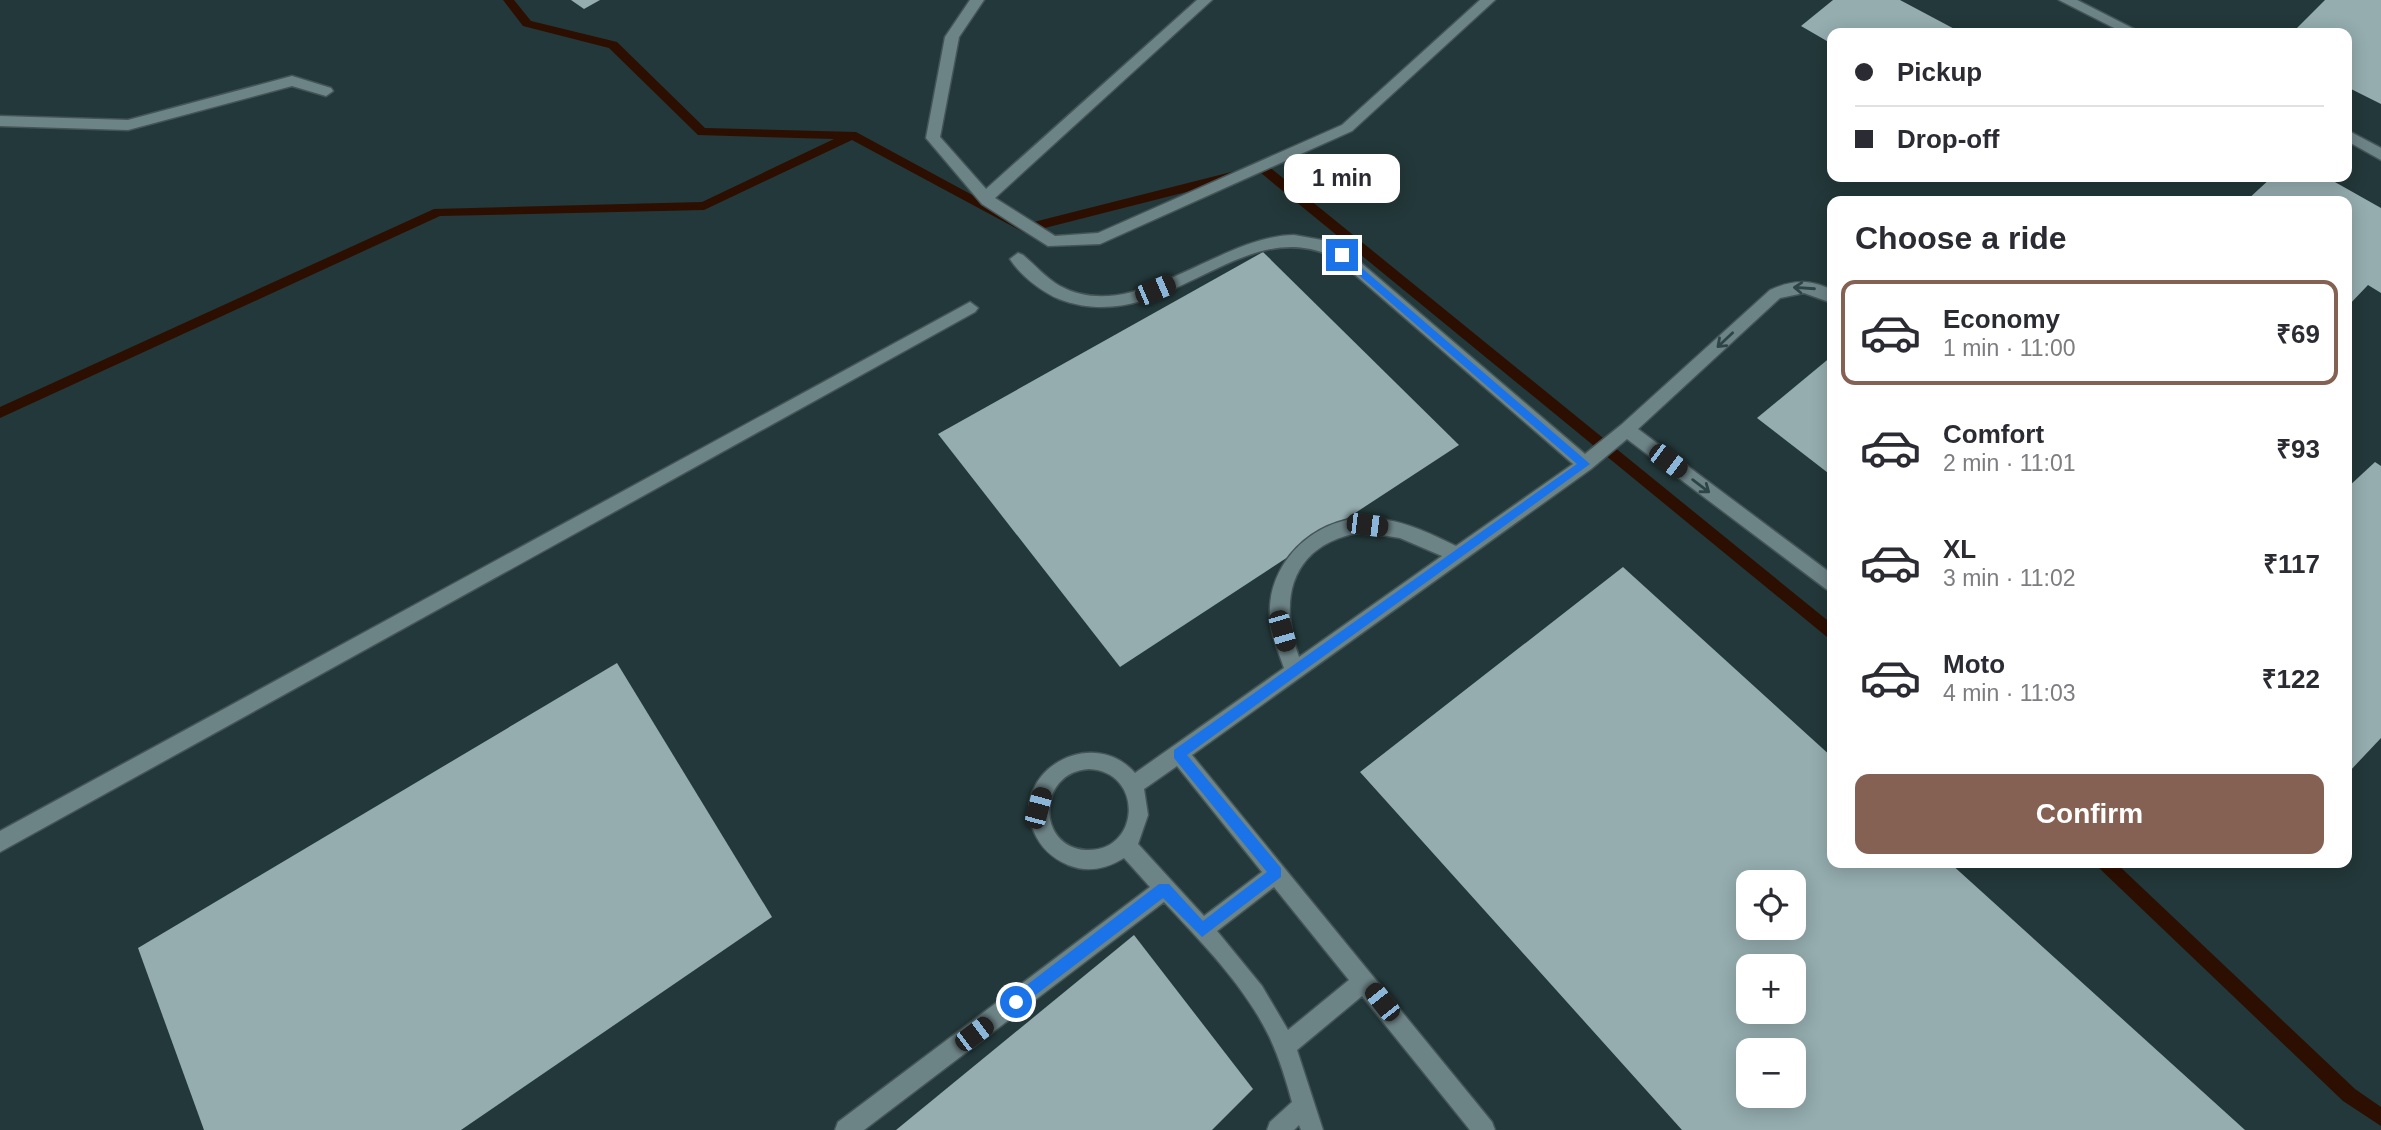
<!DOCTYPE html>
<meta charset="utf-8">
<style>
body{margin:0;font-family:Arial,sans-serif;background:#f7f7f7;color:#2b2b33;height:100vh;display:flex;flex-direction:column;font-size:26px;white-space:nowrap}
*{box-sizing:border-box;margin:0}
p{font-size:23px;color:#7c7c81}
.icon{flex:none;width:38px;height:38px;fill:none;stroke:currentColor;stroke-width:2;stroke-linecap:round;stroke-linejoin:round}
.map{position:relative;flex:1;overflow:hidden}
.panel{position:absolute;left:1827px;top:196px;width:525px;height:672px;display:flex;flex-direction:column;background:#fff;border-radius:14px;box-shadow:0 4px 18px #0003}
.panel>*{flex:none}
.top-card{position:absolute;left:1827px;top:28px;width:525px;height:154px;border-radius:14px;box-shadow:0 4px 18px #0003;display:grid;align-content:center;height:154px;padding:0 28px;background:#fff}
.buttons{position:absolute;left:1736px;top:870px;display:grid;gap:14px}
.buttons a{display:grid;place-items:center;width:70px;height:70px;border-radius:14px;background:#fff;box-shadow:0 4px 18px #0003;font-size:35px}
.end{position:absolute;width:32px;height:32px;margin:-16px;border:9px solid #1a73e8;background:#fff;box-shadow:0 0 0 4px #fff}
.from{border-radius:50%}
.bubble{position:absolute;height:49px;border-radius:14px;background:#fff;box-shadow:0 4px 18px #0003;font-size:23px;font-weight:700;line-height:49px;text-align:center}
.car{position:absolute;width:21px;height:42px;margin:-21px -10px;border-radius:9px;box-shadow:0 0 5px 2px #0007;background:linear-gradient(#222 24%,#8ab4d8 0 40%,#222 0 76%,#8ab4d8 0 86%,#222 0)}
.top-card b{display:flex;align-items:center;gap:24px;height:66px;font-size:26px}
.top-card b+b{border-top:2px solid #e1e1e2}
.top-card i{width:18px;height:18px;background:#2b2b33}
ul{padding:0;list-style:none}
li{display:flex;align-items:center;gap:21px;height:105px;margin:0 14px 10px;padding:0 14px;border:4px solid transparent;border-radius:14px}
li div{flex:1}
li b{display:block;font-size:26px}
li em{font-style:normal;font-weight:700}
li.current{border-color:#846152}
li>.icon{width:63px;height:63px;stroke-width:1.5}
h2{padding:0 28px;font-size:32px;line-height:84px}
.cta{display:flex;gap:14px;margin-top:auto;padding:14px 28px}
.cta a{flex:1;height:80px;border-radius:14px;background:#846152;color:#fff;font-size:28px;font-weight:700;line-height:80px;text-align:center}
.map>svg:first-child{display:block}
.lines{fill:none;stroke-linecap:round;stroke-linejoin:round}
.stream{fill:#2c0f00;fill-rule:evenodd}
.building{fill:#95adaf;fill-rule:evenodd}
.minor-casing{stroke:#445557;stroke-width:3}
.minor{fill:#6d8487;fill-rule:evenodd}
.oneway{stroke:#2e4446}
.route{fill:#1a73e8}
</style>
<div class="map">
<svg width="2381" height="1130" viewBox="0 0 2381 1130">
<rect width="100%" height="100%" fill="#23383a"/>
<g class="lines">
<g class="stream">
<polygon points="503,0 514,0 531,21 617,42 705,128 856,132 1026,224 1263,164 1267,165 1832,624 1832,638 1827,637 1261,173 1025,233 852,140 704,210 440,216 0,418 0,407 434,209 702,202 834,139 698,135 609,48 523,26"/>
<polygon points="2097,863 2116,863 2355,1089 2381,1107 2381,1126 2343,1101 2099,868"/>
</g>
</g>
<g class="building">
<polygon points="571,0 600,0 584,9"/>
<polygon points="1833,0 1900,0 1962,33 1832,33 1832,44 1801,26"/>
<polygon points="2325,0 2381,0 2381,104 2347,87 2347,33 2292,33"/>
<polygon points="2272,177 2326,177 2381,208 2381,293 2368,285 2347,307 2347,201 2246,201"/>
<polygon points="1263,252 1459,445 1120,667 938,434"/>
<polygon points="1832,356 1832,476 1757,418"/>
<polygon points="2375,462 2381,466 2381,738 2347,774 2347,488"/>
<path d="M1623,567L1832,757V863H1950L2245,1130H1682L1360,772ZM1748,882H1794V928H1748ZM1748,966H1794V1012H1748ZM1748,1050H1794V1096H1748Z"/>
<polygon points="617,663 772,917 461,1130 204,1130 138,948"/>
<polygon points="1134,935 1253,1089 1212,1130 896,1130"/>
</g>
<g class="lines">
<g class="minor-casing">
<g id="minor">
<polygon points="970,0 984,0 959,37 940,137 986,189 1197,0 1212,0 995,198 1055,236 1098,233 1342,125 1480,0 1495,0 1352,131 1100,244 1048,246 982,204 926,138 945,37"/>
<polygon points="2059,0 2077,0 2142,33 2124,33"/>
<polygon points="292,76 331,88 333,91 326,96 292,86 128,130 0,126 0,116 128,120"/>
<polygon points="2347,130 2381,148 2381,160 2347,141"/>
<path d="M1294,235L1322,240L1347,251L1585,454L1621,425L1770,290C1792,280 1810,279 1832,290V303L1804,293L1780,298L1638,429L1832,574V592L1826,589L1627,439L1591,469L1192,755L1492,1122L1495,1130H1470L1362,996L1297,1050L1323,1130H1301L1299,1125L1294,1130H1267L1270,1122L1292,1102C1286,1080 1279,1057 1269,1036C1244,985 1202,943 1164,902L864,1130H835L838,1122L1150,887L1124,858C1106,869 1088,873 1068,865C1052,858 1041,848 1034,832C1009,770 1093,725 1135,773L1284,668C1278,651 1271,634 1270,616C1267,564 1313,519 1364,518C1396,517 1428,532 1456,546L1573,464L1337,259C1242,208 1166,340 1059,299C1042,292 1020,275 1010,259L1018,253L1023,255C1035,265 1047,279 1060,286C1134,326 1218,236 1294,235ZM1363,532L1400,538L1442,556L1299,657C1277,596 1293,543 1363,532ZM1177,766L1262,872L1204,916L1138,844L1148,815L1144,789ZM1089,769C1145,772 1140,853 1086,850C1036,847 1037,772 1089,769ZM1274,887L1349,980L1288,1030L1262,986L1217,931Z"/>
<polygon points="970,302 978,308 975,312 0,852 0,831"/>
</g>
</g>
<use href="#minor" class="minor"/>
</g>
<defs><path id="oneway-shaft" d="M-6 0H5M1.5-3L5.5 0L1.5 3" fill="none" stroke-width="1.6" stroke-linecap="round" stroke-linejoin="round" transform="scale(1.75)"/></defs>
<g class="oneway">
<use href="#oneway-shaft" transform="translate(1804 288) rotate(-176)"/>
<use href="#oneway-shaft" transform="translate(1725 340) rotate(137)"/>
<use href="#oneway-shaft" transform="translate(1701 486) rotate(37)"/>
</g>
<polygon class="route" points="1342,251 1590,464 1187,755 1281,868 1281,877 1202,937 1163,898 1021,1006 1011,1006 1011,997 1159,884 1169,884 1203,921 1267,872 1174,758 1174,750 1577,464 1338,257 1338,252"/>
</svg>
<div class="buttons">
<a><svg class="icon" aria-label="locate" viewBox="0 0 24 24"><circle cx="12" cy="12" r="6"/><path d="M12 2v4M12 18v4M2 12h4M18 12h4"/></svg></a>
<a>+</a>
<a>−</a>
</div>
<i class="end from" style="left:1016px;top:1002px"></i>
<i class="end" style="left:1342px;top:255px"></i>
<div class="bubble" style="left:1284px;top:154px;width:116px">1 min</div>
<i class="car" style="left:1155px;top:290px;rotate:67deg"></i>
<i class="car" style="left:1668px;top:461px;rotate:127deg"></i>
<i class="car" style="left:1367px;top:525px;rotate:97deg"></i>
<i class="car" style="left:1282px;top:631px;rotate:164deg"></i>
<i class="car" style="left:1038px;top:808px;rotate:15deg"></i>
<i class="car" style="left:1382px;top:1002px;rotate:322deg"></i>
<i class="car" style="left:974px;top:1034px;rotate:53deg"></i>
<div class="top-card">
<b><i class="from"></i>Pickup</b>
<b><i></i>Drop-off</b>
</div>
<section class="panel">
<h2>Choose a ride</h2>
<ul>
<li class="current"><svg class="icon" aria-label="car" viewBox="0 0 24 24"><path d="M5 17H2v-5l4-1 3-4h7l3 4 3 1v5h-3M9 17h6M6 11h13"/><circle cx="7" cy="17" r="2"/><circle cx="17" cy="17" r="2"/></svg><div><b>Economy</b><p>1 min · 11:00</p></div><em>₹69</em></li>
<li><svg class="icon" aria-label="car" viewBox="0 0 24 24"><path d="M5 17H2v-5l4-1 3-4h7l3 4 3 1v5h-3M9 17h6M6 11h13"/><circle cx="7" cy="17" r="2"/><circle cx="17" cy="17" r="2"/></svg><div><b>Comfort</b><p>2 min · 11:01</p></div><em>₹93</em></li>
<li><svg class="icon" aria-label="car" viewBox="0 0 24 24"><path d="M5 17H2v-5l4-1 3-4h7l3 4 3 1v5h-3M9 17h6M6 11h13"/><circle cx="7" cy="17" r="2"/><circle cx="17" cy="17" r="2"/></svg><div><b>XL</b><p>3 min · 11:02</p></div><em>₹117</em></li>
<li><svg class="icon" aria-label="car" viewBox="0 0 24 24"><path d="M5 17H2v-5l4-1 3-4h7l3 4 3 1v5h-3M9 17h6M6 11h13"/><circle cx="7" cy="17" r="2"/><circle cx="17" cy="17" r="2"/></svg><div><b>Moto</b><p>4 min · 11:03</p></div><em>₹122</em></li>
</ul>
<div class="cta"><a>Confirm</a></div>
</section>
</div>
